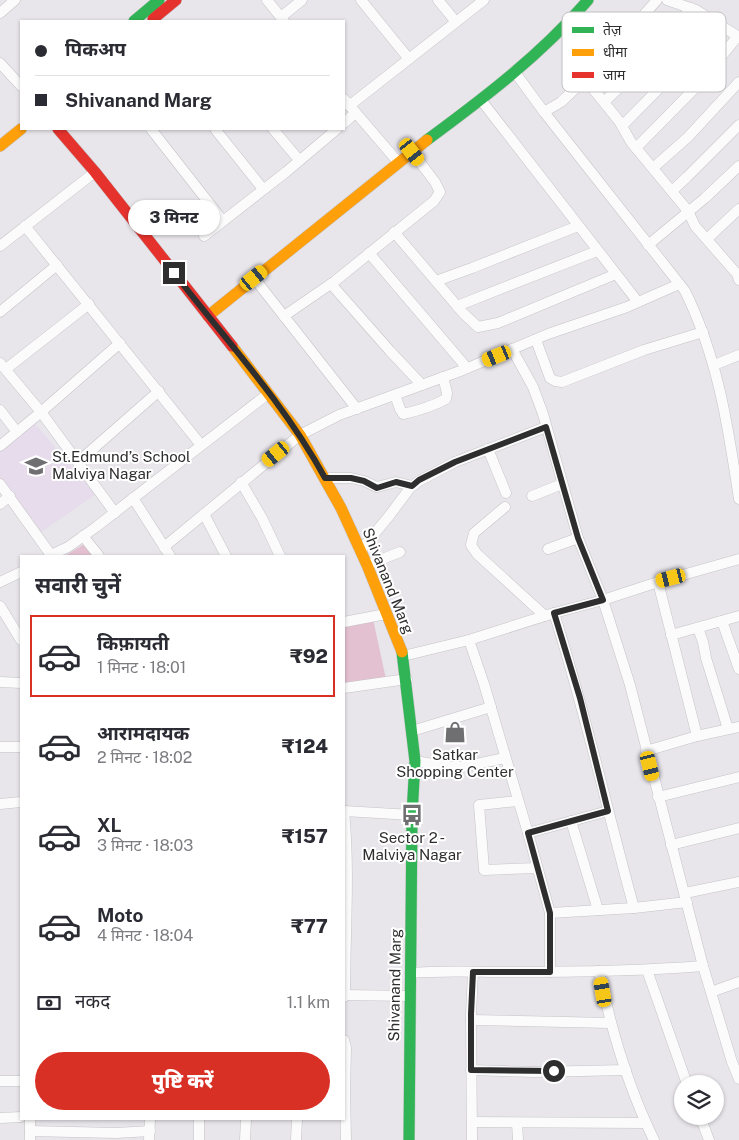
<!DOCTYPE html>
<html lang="hi">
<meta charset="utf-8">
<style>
body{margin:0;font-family:"Public Sans","Noto Sans Devanagari",sans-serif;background:#f7f7f7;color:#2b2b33;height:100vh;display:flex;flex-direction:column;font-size:19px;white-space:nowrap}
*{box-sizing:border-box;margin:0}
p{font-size:16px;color:#7c7c81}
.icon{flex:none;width:28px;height:28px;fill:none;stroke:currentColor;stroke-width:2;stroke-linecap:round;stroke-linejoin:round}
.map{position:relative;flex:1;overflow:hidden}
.side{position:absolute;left:20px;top:555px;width:325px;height:565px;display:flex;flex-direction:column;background:#fff;border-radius:0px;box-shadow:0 1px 4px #0004}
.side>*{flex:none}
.guide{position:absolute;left:20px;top:20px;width:325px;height:110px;border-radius:0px;box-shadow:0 1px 4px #0004;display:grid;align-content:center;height:110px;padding:0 15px;background:#fff}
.controls{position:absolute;left:674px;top:1075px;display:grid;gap:10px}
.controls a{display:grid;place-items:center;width:50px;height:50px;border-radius:50%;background:#fff;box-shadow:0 1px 4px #0004;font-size:25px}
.end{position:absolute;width:22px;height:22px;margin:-11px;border:6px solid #2e2e2e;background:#fff;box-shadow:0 0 0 2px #fff}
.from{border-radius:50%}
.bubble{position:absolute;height:35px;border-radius:18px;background:#fff;box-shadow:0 1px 4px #0004;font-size:16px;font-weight:800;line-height:35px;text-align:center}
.car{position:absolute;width:15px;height:30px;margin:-15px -8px;border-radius:6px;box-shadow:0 0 4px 1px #0007;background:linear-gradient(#f5c518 24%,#345 0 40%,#f5c518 0 76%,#345 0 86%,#f5c518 0)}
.guide b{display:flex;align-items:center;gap:18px;height:48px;font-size:19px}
.guide b+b{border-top:1px solid #e1e1e2}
.guide i{width:12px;height:12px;background:#2b2b33}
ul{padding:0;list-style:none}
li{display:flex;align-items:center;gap:15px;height:82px;margin:0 10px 8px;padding:0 5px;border:2px solid transparent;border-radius:0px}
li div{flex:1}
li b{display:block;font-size:19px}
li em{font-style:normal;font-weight:800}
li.active{border-color:#d93025}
li>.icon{width:45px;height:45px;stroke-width:1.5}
h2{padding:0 15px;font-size:22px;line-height:60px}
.pay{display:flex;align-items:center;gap:12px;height:55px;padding:0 15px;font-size:19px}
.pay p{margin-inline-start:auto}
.cta{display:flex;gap:10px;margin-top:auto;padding:10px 15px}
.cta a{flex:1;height:58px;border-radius:30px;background:#d93025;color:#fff;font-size:20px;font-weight:800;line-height:58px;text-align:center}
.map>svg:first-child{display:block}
.education{fill:#e6dcec}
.green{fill:#e3c1d0}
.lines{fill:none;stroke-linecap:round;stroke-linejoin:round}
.street-casing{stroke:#c5c4c6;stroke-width:11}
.fast-casing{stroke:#c5c4c6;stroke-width:12}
.slow-casing{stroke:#c5c4c6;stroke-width:12}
.jam-casing{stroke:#c5c4c6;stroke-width:12}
.street{stroke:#fcfbfc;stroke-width:10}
.fast{stroke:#30b455;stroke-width:11}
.slow{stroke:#ff9f0a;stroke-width:11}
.jam{stroke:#e5322d;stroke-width:11}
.route{stroke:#2e2e2e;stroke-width:6}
.labels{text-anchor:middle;stroke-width:4;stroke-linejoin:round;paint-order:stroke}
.poi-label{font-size:15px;fill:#2e2e2e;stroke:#fff}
.street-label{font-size:15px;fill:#2e2e2e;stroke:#fff}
.key{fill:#fff;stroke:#c0c0c0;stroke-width:1}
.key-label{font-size:14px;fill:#2e2e2e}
</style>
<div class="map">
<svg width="739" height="1140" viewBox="0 0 739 1140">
<rect width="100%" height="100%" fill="#e8e5eb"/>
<polygon class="education" points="35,424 96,494 41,532 0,480 0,452"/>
<g class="green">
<polygon points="92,539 104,556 65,556"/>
<polygon points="373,619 387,684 344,683 344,623"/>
</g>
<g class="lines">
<g class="street-casing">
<g id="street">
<polyline points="267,0 284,21"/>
<polyline points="361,0 409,59"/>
<polyline points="438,0 456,22"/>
<polyline points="667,0 696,10 739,37"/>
<polyline points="0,13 15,0"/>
<polyline points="281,17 302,0"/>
<polyline points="0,63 21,86"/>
<path d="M514,71L544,112L685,291C718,358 728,426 739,499"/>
<polyline points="585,79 619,121 631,142 688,211 695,226 737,274 739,280"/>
<polyline points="344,99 398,162"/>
<polyline points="481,100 638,302"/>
<polyline points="604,102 642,66 691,8"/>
<polyline points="349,106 484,0"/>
<polyline points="544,112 561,102 599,66 657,0"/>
<polyline points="344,123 355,113"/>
<polyline points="622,126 691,56 716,23"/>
<polyline points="151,129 223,221"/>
<polyline points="215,129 263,189"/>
<polyline points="273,129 299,160"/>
<polyline points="636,148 697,86 738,36"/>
<polyline points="653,168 688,137 739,82"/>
<polyline points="672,191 687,177 739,125"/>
<polyline points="25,226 201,445"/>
<polyline points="394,232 463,313 478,327 498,323 616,274"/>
<polyline points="204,236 286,172 337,129"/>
<polyline points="707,239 739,209"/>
<polyline points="648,245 705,198 739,166"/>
<polyline points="0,246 95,172"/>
<polyline points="369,253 467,368"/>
<polyline points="254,278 357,409"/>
<polyline points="436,281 472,268 578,226"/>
<polyline points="331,284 390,351 422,385"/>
<polyline points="457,306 597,251"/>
<polyline points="0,312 57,265"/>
<polyline points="284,316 335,281 434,201 440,192 435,182 412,152"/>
<polyline points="536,340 550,378 555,381 562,382 644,350 703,332"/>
<polyline points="512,349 533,387 543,414 578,538 603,600 630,685 703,966 732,1062 739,1079"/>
<polyline points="0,363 41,412 115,513"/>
<polyline points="714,365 739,355"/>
<polyline points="6,369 89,304"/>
<path d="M395,395L400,409L403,414C417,411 433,406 446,399L447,393L443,377"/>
<polyline points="0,410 17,432"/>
<polyline points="0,446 41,412 120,343"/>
<polyline points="488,449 506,493"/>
<polyline points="78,462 159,391"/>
<polyline points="325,478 351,478 364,481 377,487 396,482 412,486"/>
<polyline points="241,482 262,518 280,556"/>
<polyline points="0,484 51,555"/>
<polyline points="532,496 562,484"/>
<polyline points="133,498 170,556"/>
<polyline points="0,504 10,496"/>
<polyline points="505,507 474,533 471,545 477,554 545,616"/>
<polyline points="204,514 226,556"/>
<polyline points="83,536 99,556"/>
<polyline points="164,547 300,435 339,415 463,370 548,334 627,307 679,284"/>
<polyline points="548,549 578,538"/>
<polyline points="361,550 389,516 410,488 419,481 455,462 546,427"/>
<polyline points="49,556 68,547 96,527 269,393"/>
<polyline points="367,565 400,552"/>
<polyline points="0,582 21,572"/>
<polyline points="658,582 697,736"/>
<polyline points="0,606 21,640"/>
<path d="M554,613C585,710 607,810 634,908"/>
<polyline points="722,621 739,669"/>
<polyline points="344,622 386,614"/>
<polyline points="698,628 703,642 706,658 728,729"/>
<polyline points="671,635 739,616"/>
<polyline points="469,640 484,684 528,833 550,913 550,972"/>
<polyline points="403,656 469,640 554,613 603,600 658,582 739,559"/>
<polyline points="0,682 21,683"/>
<polyline points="344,688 407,679"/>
<polyline points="412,731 491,707"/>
<polyline points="0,747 21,747"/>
<polyline points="646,751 697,736 739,727"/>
<polyline points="415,761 451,767 462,767 505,758"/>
<polyline points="658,797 739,777"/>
<polyline points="518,801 479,805 484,870 537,868"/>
<polyline points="0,804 21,802"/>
<polyline points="344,811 412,815"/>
<polyline points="571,821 598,910"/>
<polyline points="528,833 608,811"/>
<polyline points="671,845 739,828"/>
<polyline points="685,893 739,882"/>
<polyline points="550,913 634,908 687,902"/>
<polyline points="647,970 687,1084"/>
<path d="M599,971C611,1029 628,1087 654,1140"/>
<path d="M410,973C443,970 476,972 509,972C574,972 638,971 703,966"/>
<polyline points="711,992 739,982"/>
<polyline points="345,995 410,996"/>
<path d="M344,997L345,995C345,933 350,872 344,811"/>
<polyline points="471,1020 611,1023"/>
<polyline points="344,1040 346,1048 345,1091 346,1140"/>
<polyline points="471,1070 534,1072 626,1070"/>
<polyline points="0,1081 21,1081"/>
<polyline points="700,1116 709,1140"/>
<polyline points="0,1118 21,1117"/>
<polyline points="472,1122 645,1123"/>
<polyline points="517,1123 518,1140"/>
<polyline points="30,1131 116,1133 150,1131"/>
<polyline points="30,1140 30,1119"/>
<polyline points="149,1140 150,1119"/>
<polyline points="199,1140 199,1119"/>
<polyline points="245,1140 246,1119"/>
<polyline points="296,1140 297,1119"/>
<polyline points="472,1140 471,1014 473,972"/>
</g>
</g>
<g class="fast-casing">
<g id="fast">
<polyline points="134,21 159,0"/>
<path d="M427,140C484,98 542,54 588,0"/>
<polyline points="402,652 415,761 412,815 409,1140"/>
</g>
</g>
<g class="slow-casing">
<g id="slow">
<polyline points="0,146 21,129"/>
<polyline points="208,316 427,140"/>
<polyline points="232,346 300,435 341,508 367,565 402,652"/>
</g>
</g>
<g class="jam-casing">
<g id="jam">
<polyline points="153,19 176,0"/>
<polyline points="58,129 95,172 232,346"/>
</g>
</g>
<use href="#street" class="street"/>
<use href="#fast" class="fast"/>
<use href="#slow" class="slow"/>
<use href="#jam" class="jam"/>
</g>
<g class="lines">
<path class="route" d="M174,273C226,340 284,403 325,478H351L364,481L377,488L396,482L412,486L419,480L455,462L546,427L578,538L603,600L554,613L580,698L608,811L528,833L550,913V972H473L471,1014V1070L554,1071"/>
</g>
<defs>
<g id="school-bare" transform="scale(1.725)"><path d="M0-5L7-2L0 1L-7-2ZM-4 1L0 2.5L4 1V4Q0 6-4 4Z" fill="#6f6e70" stroke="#fff" stroke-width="2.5" paint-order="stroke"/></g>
<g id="shop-bare" transform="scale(1.725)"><path d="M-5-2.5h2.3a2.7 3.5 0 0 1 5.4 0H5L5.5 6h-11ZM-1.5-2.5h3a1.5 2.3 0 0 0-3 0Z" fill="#6f6e70" stroke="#fff" stroke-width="2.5" paint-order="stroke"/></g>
<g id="bus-bare" transform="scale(1.725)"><path d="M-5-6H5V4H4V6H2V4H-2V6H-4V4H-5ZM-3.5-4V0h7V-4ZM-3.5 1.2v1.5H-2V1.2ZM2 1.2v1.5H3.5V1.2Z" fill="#6f6e70" stroke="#fff" stroke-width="2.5" paint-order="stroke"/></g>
</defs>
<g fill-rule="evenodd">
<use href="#school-bare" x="36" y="466"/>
<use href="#shop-bare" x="455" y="732"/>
<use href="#bus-bare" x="412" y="815"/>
</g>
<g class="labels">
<g class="poi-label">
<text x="52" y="462" text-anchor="start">St.Edmund’s School<tspan x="52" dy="17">Malviya Nagar</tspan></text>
<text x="455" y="760">Satkar<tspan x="455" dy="17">Shopping Center</tspan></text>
<text x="412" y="843">Sector 2 -<tspan x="412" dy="17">Malviya Nagar</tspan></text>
</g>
<g class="street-label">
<text transform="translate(388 581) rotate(68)" y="5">Shivanand Marg</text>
<text transform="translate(395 985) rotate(-89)" y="5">Shivanand Marg</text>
</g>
</g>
<rect x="562" y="12" width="164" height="80" rx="8" class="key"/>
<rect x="572" y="27" width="22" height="6" fill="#30b455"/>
<rect x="572" y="49" width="22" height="7" fill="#ff9f0a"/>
<rect x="572" y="72" width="22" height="6" fill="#e5322d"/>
<g class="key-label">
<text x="603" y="35">तेज़</text>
<text x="603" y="57">धीमा</text>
<text x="603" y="80">जाम</text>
</g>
</svg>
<div class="controls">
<a><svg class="icon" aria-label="layers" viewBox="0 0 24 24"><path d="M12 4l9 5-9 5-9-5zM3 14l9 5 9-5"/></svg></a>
</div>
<i class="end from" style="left:554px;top:1071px"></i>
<i class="end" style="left:174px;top:273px"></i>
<div class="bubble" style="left:128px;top:200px;width:92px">3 मिनट</div>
<i class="car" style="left:412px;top:152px;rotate:142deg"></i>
<i class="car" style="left:254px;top:278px;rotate:51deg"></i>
<i class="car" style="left:497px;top:356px;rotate:248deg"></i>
<i class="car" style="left:276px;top:454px;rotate:231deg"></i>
<i class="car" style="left:671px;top:578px;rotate:256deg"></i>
<i class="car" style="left:650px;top:766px;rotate:166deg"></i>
<i class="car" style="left:603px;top:992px;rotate:350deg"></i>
<div class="guide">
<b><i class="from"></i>पिकअप</b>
<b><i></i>Shivanand Marg</b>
</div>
<section class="side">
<h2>सवारी चुनें</h2>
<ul>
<li class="active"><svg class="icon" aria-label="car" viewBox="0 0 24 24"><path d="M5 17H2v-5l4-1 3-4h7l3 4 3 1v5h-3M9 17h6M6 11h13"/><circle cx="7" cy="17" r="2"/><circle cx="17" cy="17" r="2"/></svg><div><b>किफ़ायती</b><p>1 मिनट · 18:01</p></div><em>₹92</em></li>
<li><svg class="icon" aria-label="car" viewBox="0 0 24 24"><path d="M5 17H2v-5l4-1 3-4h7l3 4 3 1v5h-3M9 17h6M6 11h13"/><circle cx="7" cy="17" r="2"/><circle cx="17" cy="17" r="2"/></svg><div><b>आरामदायक</b><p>2 मिनट · 18:02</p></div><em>₹124</em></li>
<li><svg class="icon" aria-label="car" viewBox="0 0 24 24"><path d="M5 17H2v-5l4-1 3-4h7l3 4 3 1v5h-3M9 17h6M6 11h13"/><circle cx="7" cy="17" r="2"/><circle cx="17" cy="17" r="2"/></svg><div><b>XL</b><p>3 मिनट · 18:03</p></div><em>₹157</em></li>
<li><svg class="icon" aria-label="car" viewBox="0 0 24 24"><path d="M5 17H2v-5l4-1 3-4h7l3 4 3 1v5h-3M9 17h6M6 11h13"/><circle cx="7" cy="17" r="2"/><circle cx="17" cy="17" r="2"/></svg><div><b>Moto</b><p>4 मिनट · 18:04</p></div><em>₹77</em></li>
</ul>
<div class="pay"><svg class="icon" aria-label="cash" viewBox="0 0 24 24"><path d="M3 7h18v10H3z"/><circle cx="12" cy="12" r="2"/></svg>नकद<p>1.1 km</p></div>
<div class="cta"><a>पुष्टि करें</a></div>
</section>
</div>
